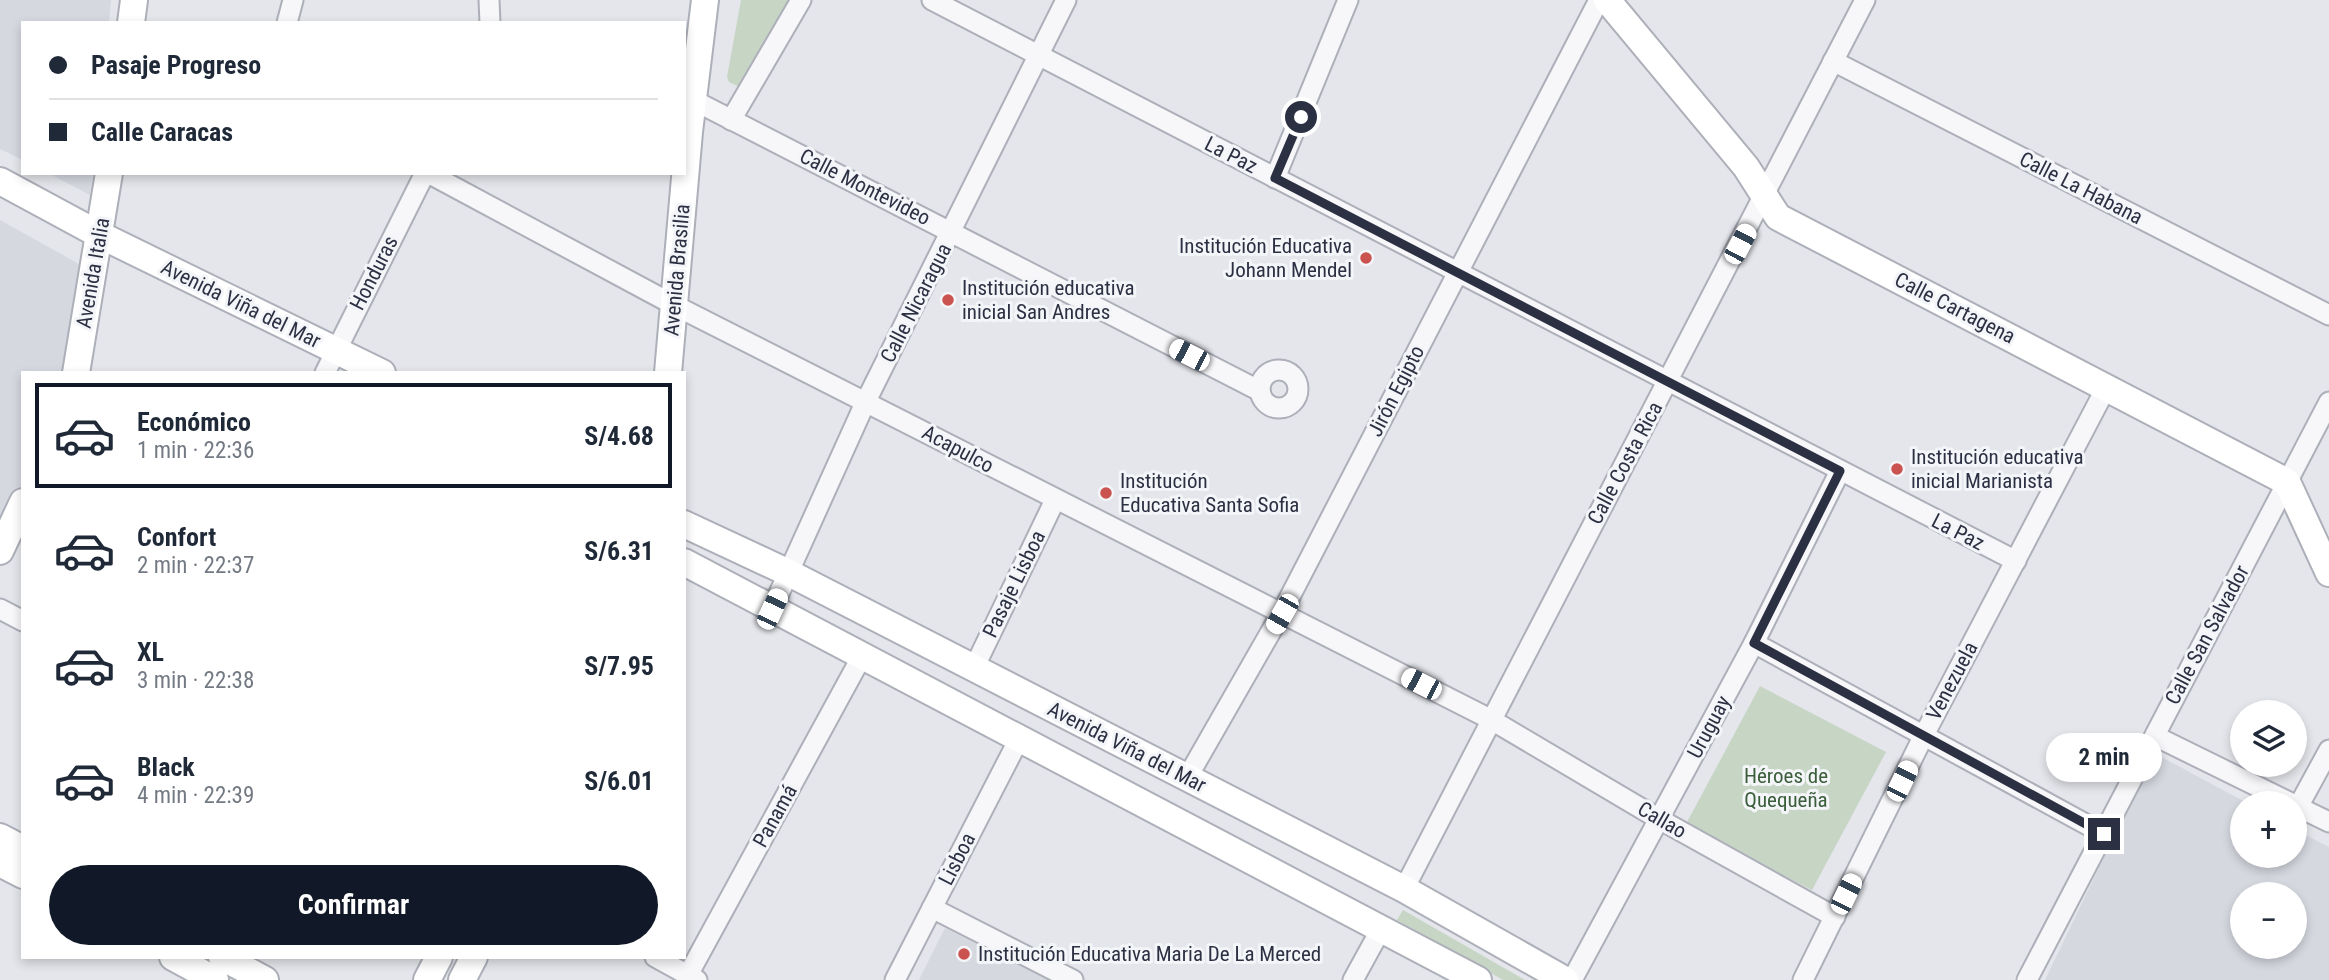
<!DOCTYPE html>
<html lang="es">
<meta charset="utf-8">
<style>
body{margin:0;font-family:"Roboto Condensed",sans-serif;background:#f6f6f7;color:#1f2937;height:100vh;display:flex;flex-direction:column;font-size:26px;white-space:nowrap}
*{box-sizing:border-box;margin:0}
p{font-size:23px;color:#747a83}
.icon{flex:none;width:38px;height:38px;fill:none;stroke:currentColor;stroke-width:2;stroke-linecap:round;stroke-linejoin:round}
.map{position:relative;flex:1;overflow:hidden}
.sheet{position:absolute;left:21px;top:371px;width:665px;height:588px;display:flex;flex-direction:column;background:#fff;border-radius:0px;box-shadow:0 4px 10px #0003}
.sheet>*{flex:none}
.banner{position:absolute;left:21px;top:21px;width:665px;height:154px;border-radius:0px;box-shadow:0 4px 10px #0003;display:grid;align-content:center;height:154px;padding:0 28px;background:#fff}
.fabs{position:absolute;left:2230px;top:700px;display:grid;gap:14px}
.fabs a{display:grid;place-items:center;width:77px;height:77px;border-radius:50%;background:#fff;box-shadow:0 4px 10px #0003;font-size:35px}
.end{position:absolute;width:32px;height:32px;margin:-16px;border:9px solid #2c3043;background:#fff;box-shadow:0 0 0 4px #fff}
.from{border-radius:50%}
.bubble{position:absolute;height:49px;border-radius:24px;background:#fff;box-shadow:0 4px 10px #0003;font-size:23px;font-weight:700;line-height:49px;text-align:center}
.car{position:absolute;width:21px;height:42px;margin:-21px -10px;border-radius:9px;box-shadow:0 0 5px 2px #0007;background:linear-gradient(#fff 24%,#345 0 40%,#fff 0 76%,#345 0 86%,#fff 0)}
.banner b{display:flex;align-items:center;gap:24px;height:66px;font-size:26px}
.banner b+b{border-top:2px solid #e0e1e3}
.banner i{width:18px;height:18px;background:#1f2937}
ul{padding:12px 0 0;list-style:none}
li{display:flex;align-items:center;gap:21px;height:105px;margin:0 14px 10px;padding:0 14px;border:4px solid transparent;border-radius:0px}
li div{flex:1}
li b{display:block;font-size:26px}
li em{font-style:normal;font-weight:700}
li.active{border-color:#111827}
li>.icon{width:63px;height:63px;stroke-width:1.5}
.action{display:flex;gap:14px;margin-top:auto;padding:14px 28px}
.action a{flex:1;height:80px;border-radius:42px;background:#111827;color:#fff;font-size:28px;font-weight:700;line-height:80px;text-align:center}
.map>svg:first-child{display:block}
.built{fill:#d6d8e0;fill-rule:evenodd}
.green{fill:#c7d5c5}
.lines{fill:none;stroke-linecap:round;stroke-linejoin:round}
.street-casing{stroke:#adafb9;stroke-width:23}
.secondary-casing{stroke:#adafb9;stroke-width:30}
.street{stroke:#f7f7fa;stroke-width:19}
.secondary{stroke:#fff;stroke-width:26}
.route{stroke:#2c3043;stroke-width:9}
.poi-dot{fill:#ca534f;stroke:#f4f5f8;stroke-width:2.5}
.labels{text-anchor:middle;stroke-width:6;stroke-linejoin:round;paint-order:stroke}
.street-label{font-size:21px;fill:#2c3043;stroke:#f4f5f8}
.poi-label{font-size:21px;fill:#2c3043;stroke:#f4f5f8;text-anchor:start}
.park-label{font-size:21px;fill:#3a5e3a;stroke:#f4f5f8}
</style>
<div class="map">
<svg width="2329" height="980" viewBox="0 0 2329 980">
<rect width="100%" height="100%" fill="#e4e6eb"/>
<g class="built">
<polygon points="0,0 111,0 109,23 23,23 23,160 0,149"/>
<polygon points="48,173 93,173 90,195"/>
<polygon points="0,220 79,264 68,373 23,373 23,492 0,541"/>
<path d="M2154,753L2247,803H2242V856H2294V829L2329,847V980H2045ZM2242,894H2294V947H2242Z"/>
<polygon points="945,928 1048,980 919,980"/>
</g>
<g class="green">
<polygon points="741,0 793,0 750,92 729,82 727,77"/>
<polygon points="1760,686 1886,752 1812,890 1686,824"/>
<polygon points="1403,910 1525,980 1503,980 1397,920"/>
</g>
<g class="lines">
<g class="street-casing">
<g id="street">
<polyline points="489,0 490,23"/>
<polyline points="932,0 2016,561"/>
<polyline points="287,23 293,0"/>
<polyline points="1833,61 2329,315"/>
<polyline points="693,100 1260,391"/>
<polyline points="731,120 801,0"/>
<polyline points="428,173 674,305 1490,719 1659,819 1835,917"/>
<polyline points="1275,178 1348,0"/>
<circle cx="1279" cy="389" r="19"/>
<polyline points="325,373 425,173"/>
<polyline points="0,609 23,621"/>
<polyline points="772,609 866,401 1066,0"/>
<polyline points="1754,643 2104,834"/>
<polyline points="974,668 1055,500"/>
<polyline points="2155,736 2291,803"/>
<polyline points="1187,778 1281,614 1599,0"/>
<polyline points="2294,805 2329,822"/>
<polyline points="2298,807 2329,750"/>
<polyline points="1404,889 1865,0"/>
<polyline points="932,908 1073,980"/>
<polyline points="655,957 697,980"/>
<polyline points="688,975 862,656"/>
<polyline points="895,980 1019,739"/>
<polyline points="1353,980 1381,929"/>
<polyline points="1572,980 1754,643 1840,471"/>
<polyline points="1803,980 1924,735 2107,386"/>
<polyline points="2027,980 2329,402"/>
</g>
</g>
<g class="secondary-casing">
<g id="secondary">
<polyline points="1607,0 1746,167 1778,217 2287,482 2329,573"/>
<polyline points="131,23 134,0"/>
<polyline points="0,181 100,235 382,373"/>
<polyline points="76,373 109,173"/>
<polyline points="668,373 689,132 705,0"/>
<polyline points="684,524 789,573 1404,889 1565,980"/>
<polyline points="0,551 23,502"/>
<polyline points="684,562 1478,980"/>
<polyline points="0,837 23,849"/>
<polyline points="0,863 23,875"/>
<polyline points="173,957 215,980"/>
<polyline points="222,957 265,980"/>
<polyline points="427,980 439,957"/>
<polyline points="462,980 474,957"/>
</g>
</g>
<use href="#street" class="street"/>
<use href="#secondary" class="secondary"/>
</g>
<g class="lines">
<polyline class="route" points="1301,117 1275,178 1840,471 1754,643 2104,834"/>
</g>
<g class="poi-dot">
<circle cx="1366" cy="258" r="7"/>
<circle cx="948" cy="300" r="7"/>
<circle cx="1897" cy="469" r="7"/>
<circle cx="1106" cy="493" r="7"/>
<circle cx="964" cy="954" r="7"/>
</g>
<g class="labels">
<g class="street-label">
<text transform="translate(1231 155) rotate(27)" y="7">La Paz</text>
<text transform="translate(865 187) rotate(27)" y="7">Calle Montevideo</text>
<text transform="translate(2081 188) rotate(27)" y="7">Calle La Habana</text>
<text transform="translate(677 270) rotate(-85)" y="7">Avenida Brasilia</text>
<text transform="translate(93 273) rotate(-80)" y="7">Avenida Italia</text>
<text transform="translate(374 273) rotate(-63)" y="7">Honduras</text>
<text transform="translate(916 303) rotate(-63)" y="7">Calle Nicaragua</text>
<text transform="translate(241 304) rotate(26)" y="7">Avenida Viña del Mar</text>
<text transform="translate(1955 308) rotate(27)" y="7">Calle Cartagena</text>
<text transform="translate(1396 391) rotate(-63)" y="7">Jirón Egipto</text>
<text transform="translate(958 449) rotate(28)" y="7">Acapulco</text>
<text transform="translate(1625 463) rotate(-62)" y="7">Calle Costa Rica</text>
<text transform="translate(1958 532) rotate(27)" y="7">La Paz</text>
<text transform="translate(1014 584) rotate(-64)" y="7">Pasaje Lisboa</text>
<text transform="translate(2207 635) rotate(-62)" y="7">Calle San Salvador</text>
<text transform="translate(1952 681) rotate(-62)" y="7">Venezuela</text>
<text transform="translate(1709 727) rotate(-62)" y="7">Uruguay</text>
<text transform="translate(1127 747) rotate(27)" y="7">Avenida Viña del Mar</text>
<text transform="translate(775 816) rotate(-61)" y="7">Panamá</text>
<text transform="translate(1662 820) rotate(30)" y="7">Callao</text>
<text transform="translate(957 859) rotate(-63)" y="7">Lisboa</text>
</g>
<g class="poi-label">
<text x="1352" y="253" text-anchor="end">Institución Educativa<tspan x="1352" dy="24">Johann Mendel</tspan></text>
<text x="962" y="295">Institución educativa<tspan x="962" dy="24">inicial San Andres</tspan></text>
<text x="1911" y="464">Institución educativa<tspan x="1911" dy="24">inicial Marianista</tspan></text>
<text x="1120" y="488">Institución<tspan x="1120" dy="24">Educativa Santa Sofia</tspan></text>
<text x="978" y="961">Institución Educativa Maria De La Merced</text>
</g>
<g class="park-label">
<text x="1786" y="783">Héroes de<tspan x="1786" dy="24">Quequeña</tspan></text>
</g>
</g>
</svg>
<div class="fabs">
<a><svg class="icon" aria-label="layers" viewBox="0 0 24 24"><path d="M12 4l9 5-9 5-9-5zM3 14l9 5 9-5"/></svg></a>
<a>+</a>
<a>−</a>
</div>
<i class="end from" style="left:1301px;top:117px"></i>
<i class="end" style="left:2104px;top:834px"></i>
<div class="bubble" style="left:2046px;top:733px;width:116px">2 min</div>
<i class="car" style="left:1740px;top:244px;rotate:28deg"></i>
<i class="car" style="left:1189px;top:355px;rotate:297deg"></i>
<i class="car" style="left:772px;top:609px;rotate:25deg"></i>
<i class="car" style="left:1282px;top:614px;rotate:210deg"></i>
<i class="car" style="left:1421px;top:684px;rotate:297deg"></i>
<i class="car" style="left:1902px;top:781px;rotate:26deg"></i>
<i class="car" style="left:1846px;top:894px;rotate:26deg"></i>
<div class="banner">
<b><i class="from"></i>Pasaje Progreso</b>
<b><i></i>Calle Caracas</b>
</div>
<section class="sheet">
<ul>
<li class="active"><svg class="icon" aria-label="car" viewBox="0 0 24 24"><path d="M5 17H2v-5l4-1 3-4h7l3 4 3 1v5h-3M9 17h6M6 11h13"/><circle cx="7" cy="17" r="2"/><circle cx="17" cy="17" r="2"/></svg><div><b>Económico</b><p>1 min · 22:36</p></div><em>S/4.68</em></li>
<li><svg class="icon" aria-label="car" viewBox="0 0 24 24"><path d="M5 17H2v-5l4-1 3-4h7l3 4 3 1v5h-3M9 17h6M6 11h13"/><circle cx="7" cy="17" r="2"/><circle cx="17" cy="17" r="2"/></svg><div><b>Confort</b><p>2 min · 22:37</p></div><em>S/6.31</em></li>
<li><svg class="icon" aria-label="car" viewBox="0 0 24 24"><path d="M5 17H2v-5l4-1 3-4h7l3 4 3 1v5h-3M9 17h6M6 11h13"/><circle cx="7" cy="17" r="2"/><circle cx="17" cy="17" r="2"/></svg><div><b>XL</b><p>3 min · 22:38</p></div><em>S/7.95</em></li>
<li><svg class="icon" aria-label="car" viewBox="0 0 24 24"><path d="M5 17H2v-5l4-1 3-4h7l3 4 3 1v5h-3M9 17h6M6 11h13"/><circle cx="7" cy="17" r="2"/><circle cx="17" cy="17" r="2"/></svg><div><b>Black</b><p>4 min · 22:39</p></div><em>S/6.01</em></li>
</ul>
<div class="action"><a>Confirmar</a></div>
</section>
</div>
